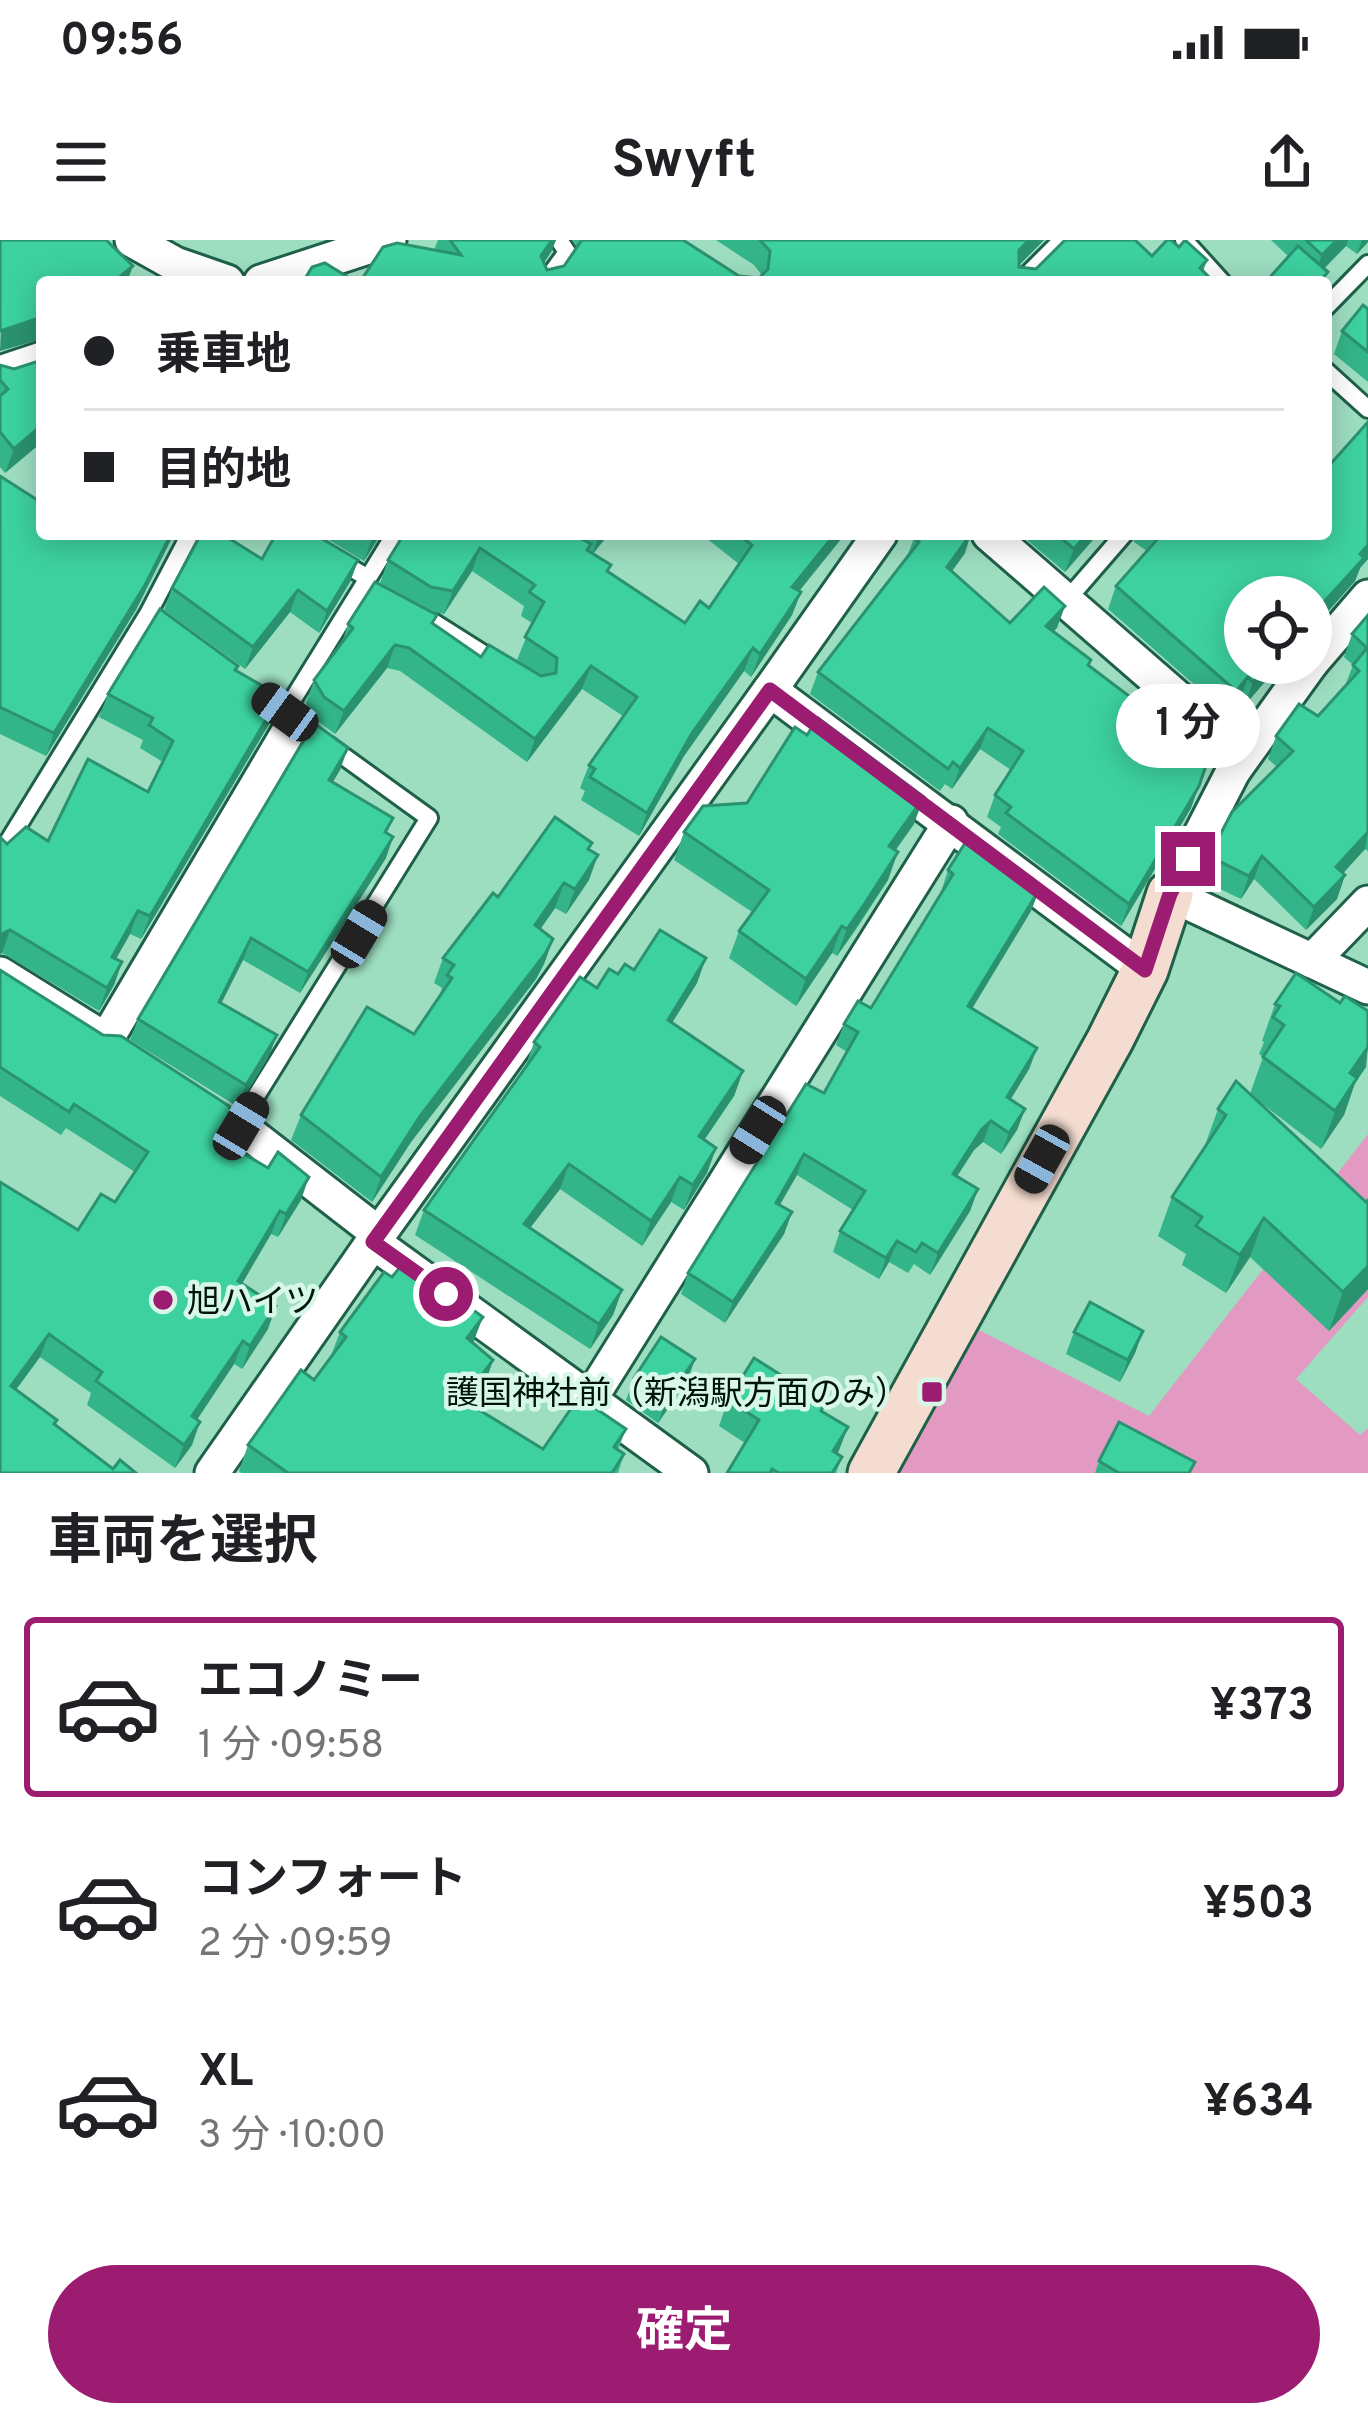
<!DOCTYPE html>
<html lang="ja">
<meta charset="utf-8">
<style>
body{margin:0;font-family:Overpass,"Noto Sans JP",sans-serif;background:#f6f6f6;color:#202124;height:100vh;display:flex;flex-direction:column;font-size:45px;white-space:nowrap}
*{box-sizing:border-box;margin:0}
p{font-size:39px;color:#757577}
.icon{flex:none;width:66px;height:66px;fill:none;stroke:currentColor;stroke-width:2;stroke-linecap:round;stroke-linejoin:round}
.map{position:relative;height:1233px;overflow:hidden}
.drawer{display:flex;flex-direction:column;background:#fff;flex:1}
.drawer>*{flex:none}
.hud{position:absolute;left:36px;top:36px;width:1296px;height:264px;border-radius:12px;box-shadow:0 6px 30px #0003;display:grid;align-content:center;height:264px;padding:0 48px;background:#fff}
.buttons{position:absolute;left:1224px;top:336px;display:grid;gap:24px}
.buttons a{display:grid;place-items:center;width:108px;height:108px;border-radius:50%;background:#fff;box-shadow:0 6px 30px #0003;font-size:60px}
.end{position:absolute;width:54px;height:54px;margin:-27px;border:15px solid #9b1c71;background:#fff;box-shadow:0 0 0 6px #fff}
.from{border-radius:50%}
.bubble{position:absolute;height:84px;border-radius:42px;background:#fff;box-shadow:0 6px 30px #0003;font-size:39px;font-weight:700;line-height:84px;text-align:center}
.car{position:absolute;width:36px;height:72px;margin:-36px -18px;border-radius:15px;box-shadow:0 0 9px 3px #0007;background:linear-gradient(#222 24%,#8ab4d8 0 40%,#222 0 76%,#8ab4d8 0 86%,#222 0)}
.hud b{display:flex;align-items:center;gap:42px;height:114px;font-size:45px}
.hud b+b{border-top:3px solid #e0e0e0}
.hud i{width:30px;height:30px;background:#202124}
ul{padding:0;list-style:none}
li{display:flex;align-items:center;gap:36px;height:180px;margin:0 24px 18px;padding:0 24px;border:6px solid transparent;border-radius:12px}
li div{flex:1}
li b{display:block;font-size:45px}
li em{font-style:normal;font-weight:700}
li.active{border-color:#9b1c71}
li>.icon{width:108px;height:108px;stroke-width:1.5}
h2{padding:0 48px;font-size:54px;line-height:144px}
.primary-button{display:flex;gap:24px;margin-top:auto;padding:24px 48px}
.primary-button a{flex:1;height:138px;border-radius:72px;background:#9b1c71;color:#fff;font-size:48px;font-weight:700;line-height:138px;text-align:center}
.status{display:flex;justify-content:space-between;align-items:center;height:84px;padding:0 60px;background:#fff;direction:ltr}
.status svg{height:33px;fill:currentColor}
header{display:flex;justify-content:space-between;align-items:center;height:156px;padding:0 48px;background:#fff;font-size:54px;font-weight:700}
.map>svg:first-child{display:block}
.green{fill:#e39ac2}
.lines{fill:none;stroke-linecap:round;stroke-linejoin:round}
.lane-casing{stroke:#1f6049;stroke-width:22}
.street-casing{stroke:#1f6049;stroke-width:39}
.secondary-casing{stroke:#1f6049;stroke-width:51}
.lane{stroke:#fff;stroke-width:16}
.street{stroke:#fff;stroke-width:33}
.secondary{stroke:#f4dcd0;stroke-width:45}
.wall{fill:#34b489;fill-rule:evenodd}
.shaded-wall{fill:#2b926f}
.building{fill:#3dd19f;stroke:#2b926f;stroke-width:3}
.route{stroke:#9b1c71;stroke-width:15}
.poi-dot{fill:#9b1c71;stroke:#d7f7e8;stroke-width:4.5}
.labels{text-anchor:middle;stroke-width:9;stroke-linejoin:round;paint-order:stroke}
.poi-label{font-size:33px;fill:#00140b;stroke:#d7f7e8;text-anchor:start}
</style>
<div class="status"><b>09:56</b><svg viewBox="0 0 49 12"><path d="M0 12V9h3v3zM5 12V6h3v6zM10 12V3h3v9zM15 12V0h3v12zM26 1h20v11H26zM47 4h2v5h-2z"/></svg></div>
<header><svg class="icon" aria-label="menu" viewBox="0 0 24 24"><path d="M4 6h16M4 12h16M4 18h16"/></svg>Swyft<svg class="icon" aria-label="share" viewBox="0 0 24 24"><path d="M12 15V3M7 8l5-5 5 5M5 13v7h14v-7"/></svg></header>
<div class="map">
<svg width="1368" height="1233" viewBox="0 0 1368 1233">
<rect width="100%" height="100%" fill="#9ddec1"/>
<polygon class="green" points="1368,894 1368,1057 1296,1139 1360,1195 1368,1188 1368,1233 880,1233 953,1077 1149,1176"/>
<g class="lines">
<g class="lane-casing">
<g id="lane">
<polyline points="1184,0 1222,42"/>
<polyline points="545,42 567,12 559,0"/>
<polyline points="1020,42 1062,0"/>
<polyline points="1326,67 1368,24"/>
<polyline points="1326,131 1368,169"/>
<polyline points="368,338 395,294"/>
<polyline points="1066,361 1124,294"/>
<polyline points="420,383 430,380 498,423"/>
<polyline points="285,472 368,338 339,321"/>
<polyline points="0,615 148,374 190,294"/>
<polyline points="238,885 429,578 328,505"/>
</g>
</g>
<g class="street-casing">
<g id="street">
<polyline points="132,0 175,24 227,42"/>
<polyline points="261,42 389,0"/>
<polyline points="0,133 42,119"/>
<polyline points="989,294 1242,514 1170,654"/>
<polyline points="1311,423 1368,357"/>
<polyline points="770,450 880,294"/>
<polyline points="1234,530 1311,423"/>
<polyline points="1170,654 1368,747"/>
<polyline points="1312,721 1368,663"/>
<polyline points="0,734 106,800 295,481"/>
<polyline points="241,887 379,994"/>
<polyline points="373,1002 770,450 1145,730"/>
<polyline points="590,1159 951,582"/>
<polyline points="212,1233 373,1002 691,1233"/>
</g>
</g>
<g class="secondary-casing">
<polyline id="secondary" points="871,1233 1110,800 1145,730 1170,654"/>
</g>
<use href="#lane" class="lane"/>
<use href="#street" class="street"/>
<use href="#secondary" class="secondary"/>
</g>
<g class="wall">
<polygon points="438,0 556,0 551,12 544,23 547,30 564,26 577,7 573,0 683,0 739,36 759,38 761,34 754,25 716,0 1044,0 1019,25 1019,27 1036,29 1152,16 1179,7 1207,20 1203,32 1214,42 360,42 434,10"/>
<polygon points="1271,0 1368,0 1368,2 1357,14 1346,6 1324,29 1328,32 1324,42 1269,42 1271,36 1289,17"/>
<polygon points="1368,69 1368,142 1334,114 1342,91"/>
<polygon points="42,120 42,202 5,233 0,227 0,125 14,129"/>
<polygon points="1368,182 1368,319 1360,328 1355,341 1314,387 1311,384 1311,357 1245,357 1269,437 1245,465 1240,460 1228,474 1108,369 1116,346 1147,311 1134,302 1134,294 1326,294"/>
<polygon points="0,236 137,368 46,516 0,494"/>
<polygon points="319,294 381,294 364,321"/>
<path d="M404,294H609L593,314L609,332L685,383L709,368L739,324L701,294H845L799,351L801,352L792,375L751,437L744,431L684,516L639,596L581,560L585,551L580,548L589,525L623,476L582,449L527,522L400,431L387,428L335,494L316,480L306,463L314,440L342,403L348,384L396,353L380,343L388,320ZM472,331L524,366L521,376L532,383L517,420L541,436L481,417L434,384L429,371L444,374Z"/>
<polygon points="1020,294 1098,294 1065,332"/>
<polygon points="914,298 965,313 952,331 1010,383 1065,366 1054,391 1091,420 1089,426 1150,472 1202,498 1191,568 1121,686 998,594 1001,587 987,577 995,555 1011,530 980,509 952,549 945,544 940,551 810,454 818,432 907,317"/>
<polygon points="262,319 358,320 350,342 319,393 290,372 245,429 164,370 172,348"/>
<polygon points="1368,375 1368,611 1365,609 1343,633 1345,635 1337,659 1306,690 1254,639 1241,659 1201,640 1209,616 1277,527 1268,519 1276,496 1318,476 1345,446 1353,425 1344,417 1352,394"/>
<polygon points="236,431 272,479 141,699 130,694 116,719 122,722 114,745 99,771 2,713 0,714 0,597 7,604 48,601 148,552 163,522 140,508 143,500 99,477 108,454"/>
<polygon points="340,530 332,542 393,578 387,593 386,618 300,753 243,720 221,763 269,816 238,867 130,800 138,779"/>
<polygon points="914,584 895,611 888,640 855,691 837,716 832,713 796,766 729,718 739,691 752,672 674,620 684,592"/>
<polygon points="590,610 589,640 566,674 555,668 540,689 553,699 544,724 536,739 411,902 372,962 291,900 301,875 414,794 439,757 442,748 434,743 443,718 498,657"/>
<polygon points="948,630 1039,650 1031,671 972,769 1037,808 1029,829 1011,859 1025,869 1017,890 1001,914 983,902 974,910 957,936 978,949 970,971 930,1035 914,1024 908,1033 889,1022 879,1039 833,1012 840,991 853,970 797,935 780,965 792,972 784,994 725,1083 681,1054 688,1033 824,853 847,812 836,805 844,784 871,768 941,652"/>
<polygon points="0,730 301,960 278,997 271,994 242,1044 268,1089 242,1129 234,1124 197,1180 192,1205 175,1228 87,1165 91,1153 40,1117 16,1150 57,1180 55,1185 113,1229 136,1233 0,1233 0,942 78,990 115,962 135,932 66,888 61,895 0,856"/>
<polygon points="634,730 697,743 672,783 743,831 734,856 704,900 716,908 707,933 684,970 671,962 642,1006 560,949 530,988 622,1050 613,1075 590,1109 415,995 424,970 525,828 534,802 597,748 618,734"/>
<polygon points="1275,764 1366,827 1355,843 1344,875 1321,909 1252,856 1366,962 1368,960 1368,1049 1329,1091 1250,1017 1226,1053 1182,1025 1186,1014 1158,996 1172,957 1204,908 1218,869 1250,854 1263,817 1259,814 1264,802 1262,801"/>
<polygon points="1143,1091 1135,1113 1120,1142 1066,1114 1074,1092"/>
<polygon points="340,1092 473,1103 493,1120 484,1147 470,1164 543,1209 626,1189 618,1210 624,1214 618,1233 241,1233 239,1231 248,1205 314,1140 330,1118"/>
<polygon points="695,1119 687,1141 658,1183 626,1160 634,1138"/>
<polygon points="728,1160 822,1172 838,1214 842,1217 836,1233 727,1233 745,1203 719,1186"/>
<polygon points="1099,1221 1191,1233 1095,1233"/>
</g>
<g class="shaded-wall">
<polygon points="552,0 556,0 551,12 533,39 541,16"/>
<polygon points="1029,0 1044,0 1011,33 1019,10"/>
<polygon points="1337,0 1348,0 1346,6 1312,40 1322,15"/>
<polygon points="1362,0 1368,0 1368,2 1357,14"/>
<polygon points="133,26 127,42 113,42"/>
<polygon points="42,77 42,99 0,111 1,89"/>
<polygon points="42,185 42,202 5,233 14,209"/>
<polygon points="171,294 174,294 137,368 46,516 54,493"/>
<polygon points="374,294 381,294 364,321 372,298"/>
<polygon points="600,294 609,294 592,314"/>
<polygon points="835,294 845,294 784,370 792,347"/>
<polygon points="971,294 965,313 939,349 947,327"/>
<polygon points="1087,294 1098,294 1065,332 1074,309"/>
<polygon points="1368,305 1368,319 1360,328 1355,341 1314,387 1322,364"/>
<polygon points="480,308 472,331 444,374 453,351"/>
<polygon points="358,320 350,342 319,393 327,371"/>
<polygon points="298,350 290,372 245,429 253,407"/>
<polygon points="801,352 792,375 751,437 760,414"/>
<polygon points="1065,366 1057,388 1039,407 1046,386"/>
<polygon points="395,405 387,428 335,494 344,471"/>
<polygon points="753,408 744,431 684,516 639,596 647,573 692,493"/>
<polygon points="1270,423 1274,423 1269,437 1245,465 1253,442"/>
<polygon points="591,426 582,449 527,522 535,499"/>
<polygon points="1248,437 1240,460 1228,474 1236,451"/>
<polygon points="280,456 272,479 141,699 150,676"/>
<polygon points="988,488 980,509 952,549 960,528"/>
<polygon points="348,508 340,530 321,562 329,540"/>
<polygon points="1199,546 1191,568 1121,686 1129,664"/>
<polygon points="924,557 914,584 879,633 889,606"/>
<polygon points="1368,592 1365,609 1328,650 1336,627"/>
<polygon points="393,597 386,618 300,753 308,732"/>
<polygon points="898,612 888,640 837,716 847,689"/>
<polygon points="598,615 589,640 566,674 575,649"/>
<polygon points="1262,616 1254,639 1241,659 1249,636"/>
<polygon points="1345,635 1337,659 1306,690 1314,667"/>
<polygon points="564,643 555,668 526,710 535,685"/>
<polygon points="1039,650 1031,671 960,788 968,766"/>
<polygon points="138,671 130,694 104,740 112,717"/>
<polygon points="842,686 832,713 796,766 806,739"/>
<polygon points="10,690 2,713 0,714 0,695"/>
<polygon points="251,698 243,720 211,784 219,762"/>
<polygon points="553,699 544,724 536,739 411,902 372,962 381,937 420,876"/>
<polygon points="706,718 697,743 658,805 668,780"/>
<polygon points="122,722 114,745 99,771 107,748"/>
<polygon points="277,795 269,816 238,867 246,845"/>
<polygon points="1368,806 1366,827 1355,843 1344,875 1321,909 1350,833"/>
<polygon points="1037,808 1029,829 999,878 1007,857"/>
<polygon points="743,831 734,856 690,921 699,896"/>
<polygon points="1025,869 1017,890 1001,914 1009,893"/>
<polygon points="236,880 228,903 213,924 222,901"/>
<polygon points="991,881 983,902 974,910 945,955 953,934 982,889"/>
<polygon points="716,908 707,933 684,970 693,945"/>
<polygon points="804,914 797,935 768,984 776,963"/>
<polygon points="569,924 560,949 514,1009 524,984"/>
<polygon points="309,937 301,960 278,997 286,974"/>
<polygon points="680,937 671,962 642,1006 651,981"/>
<polygon points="978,949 970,971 930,1035 938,1013"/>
<polygon points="280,971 271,994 230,1064 238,1041"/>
<polygon points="792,972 784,994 725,1083 733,1062"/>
<polygon points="1264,978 1250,1017 1226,1053 1240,1015"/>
<polygon points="897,1001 889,1022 879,1039 886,1018"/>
<polygon points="1368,1026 1368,1049 1329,1091 1343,1052"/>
<polygon points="622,1050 613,1075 590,1109 599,1084"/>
<polygon points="276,1066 268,1089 242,1129 250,1106"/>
<polygon points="483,1077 473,1103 467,1098"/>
<polygon points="1143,1091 1135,1113 1120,1142 1128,1120"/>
<polygon points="49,1094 40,1117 8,1160 11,1146"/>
<polygon points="243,1101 234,1124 183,1200 192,1176"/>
<polygon points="695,1119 687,1141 658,1183 666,1161"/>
<polygon points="493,1120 484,1147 454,1186 463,1160"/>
<polygon points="200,1182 192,1205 175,1228 184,1205"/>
<polygon points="848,1187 838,1213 826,1233 833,1211"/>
</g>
<g class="building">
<polygon points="0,0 106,0 133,26 113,42 42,42 42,77 0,91"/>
<polygon points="450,0 552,0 541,16 547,30 564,26 582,0 683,0 739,36 759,38 768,29 770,11 760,0 1029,0 1019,10 1019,27 1036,29 1065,0 1135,0 1152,16 1167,0 1171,0 1179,7 1185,0 1207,20 1200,28 1214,42 360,42 383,7 397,3 461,15"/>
<polygon points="1306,0 1337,0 1322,15"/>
<polygon points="1298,6 1328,32 1319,42 1278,42 1271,36"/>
<polygon points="325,23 356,42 303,42 312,27"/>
<polygon points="1363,65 1368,69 1368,112 1342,91"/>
<polygon points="42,120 42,185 14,209 0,192 0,156 8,149 0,140 0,125 14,129"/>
<polygon points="1368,182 1368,305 1360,314 1364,318 1322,364 1314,356 1311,359 1311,357 1245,357 1245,423 1270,423 1253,442 1248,437 1236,451 1116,346 1162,294 1326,294 1326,229"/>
<polygon points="0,236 42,263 42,294 171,294 145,345 54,493 0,467"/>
<polygon points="201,294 222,294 262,319 276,294 314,294 358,320 327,371 298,350 253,407 172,348"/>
<polygon points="404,294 573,294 591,304 587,310 611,325 607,331 685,383 700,361 709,368 752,305 738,294 835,294 792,347 801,352 760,414 753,408 692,493 647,573 590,537 595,529 589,525 637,457 591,426 535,499 409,408 395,405 344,471 324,457 314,440 353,388 348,384 375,342 437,375 432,383 481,417 489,405 541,436 556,433 557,418 525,397 544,362 529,352 535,345 480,308 453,351 431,347 388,320"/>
<polygon points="917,294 971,294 947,327 1010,383 1044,347 1065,366 1046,386 1091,420 1088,425 1150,472 1206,487 1198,497 1214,502 1199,546 1129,664 1006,573 1011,567 995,555 1023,511 988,488 960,528 953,522 948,529 818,432 919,302 914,298"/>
<polygon points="1056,294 1087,294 1074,309"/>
<polygon points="160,369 238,426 235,430 280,456 150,676 138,671 112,717 122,722 107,748 10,690 0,695 0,597 7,604 26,587 48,601 88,519 148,552 173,501 149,485 153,478 108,454"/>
<polygon points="1368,375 1368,592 1336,627 1345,635 1314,667 1262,616 1249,636 1209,616 1232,572 1293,511 1276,496 1299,464 1318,476 1359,431 1353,425 1367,408 1352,394"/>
<polygon points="818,478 924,557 889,606 898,612 865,663 847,689 842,686 806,739 739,691 769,650 684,592 703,566 747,563 795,487 807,495"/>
<polygon points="314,483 348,508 329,540 393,578 385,592 393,597 308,732 251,698 219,762 277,795 246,845 138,779"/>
<polygon points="555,577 592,603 588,609 598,615 575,649 564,643 535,685 553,699 545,714 420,876 381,937 301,875 367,767 414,794 452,738 447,735 454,725 443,718 493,653 498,657"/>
<polygon points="965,603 976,610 980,606 1039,650 968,766 1037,808 1007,857 1025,869 1009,893 991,881 982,889 953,934 978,949 938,1013 922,1003 916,1012 897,1001 886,1018 840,991 865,951 804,914 776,963 792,972 733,1062 688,1033 806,844 824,853 858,792 844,784 858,761 871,768 953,634 948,630"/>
<polygon points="660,690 706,718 668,780 743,831 699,896 716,908 693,945 680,937 651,981 569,924 524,984 622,1050 599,1084 424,970 540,807 534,802 580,737 597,748 609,729 618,734 625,724 634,730"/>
<polygon points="0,730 103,795 121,796 229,866 236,880 222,901 268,928 278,912 309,937 286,974 280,971 238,1041 276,1066 250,1106 243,1101 192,1176 200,1182 184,1205 96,1141 102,1132 49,1094 11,1146 57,1180 54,1184 113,1229 120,1220 136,1233 0,1233 0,942 78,990 101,954 115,962 148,912 74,864 69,872 0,827"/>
<polygon points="1296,733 1340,763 1345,756 1368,771 1368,807 1350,833 1357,838 1335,871 1263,817 1284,785 1273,777 1280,766 1275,764"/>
<polygon points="1236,841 1366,962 1368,960 1368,1026 1343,1052 1264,978 1240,1015 1196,986 1202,977 1172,957 1226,875 1218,869"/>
<polygon points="405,1021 483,1077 467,1098 493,1120 463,1160 543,1209 579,1157 626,1189 614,1207 624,1214 612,1233 288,1233 248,1205 301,1130 314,1140 346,1097 340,1092 384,1032 392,1037"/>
<polygon points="1090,1062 1143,1091 1128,1120 1074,1092"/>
<polygon points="661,1097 695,1119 666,1161 634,1138"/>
<polygon points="754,1118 825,1163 821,1171 848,1187 833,1211 842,1217 832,1233 779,1233 772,1229 770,1233 727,1233 759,1180 728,1160"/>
<polygon points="1119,1182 1195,1222 1189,1233 1119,1233 1099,1221"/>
</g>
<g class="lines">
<polyline class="route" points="446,1054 373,1002 770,450 1145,730 1170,654 1188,619"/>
</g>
<g class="poi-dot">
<circle cx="163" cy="1060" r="12"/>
<rect x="920" y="1140" width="24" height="24" rx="6"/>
</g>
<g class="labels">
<g class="poi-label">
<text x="187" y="1072">旭ハイツ</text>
<text x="908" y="1164" text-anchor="end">護国神社前（新潟駅方面のみ）</text>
</g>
</g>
</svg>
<div class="buttons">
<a><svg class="icon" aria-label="locate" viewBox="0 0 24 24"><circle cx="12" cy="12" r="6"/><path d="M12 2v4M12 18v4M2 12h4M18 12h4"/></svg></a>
</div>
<i class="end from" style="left:446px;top:1054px"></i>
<i class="end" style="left:1188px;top:619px"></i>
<div class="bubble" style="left:1116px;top:444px;width:144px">1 分</div>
<i class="car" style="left:285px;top:472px;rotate:306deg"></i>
<i class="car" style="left:359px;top:694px;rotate:31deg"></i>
<i class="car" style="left:241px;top:886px;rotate:31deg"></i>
<i class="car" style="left:758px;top:890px;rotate:212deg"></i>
<i class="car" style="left:1042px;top:919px;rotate:209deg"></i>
<div class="hud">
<b><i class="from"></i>乗車地</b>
<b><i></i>目的地</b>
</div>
</div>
<section class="drawer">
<h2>車両を選択</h2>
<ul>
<li class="active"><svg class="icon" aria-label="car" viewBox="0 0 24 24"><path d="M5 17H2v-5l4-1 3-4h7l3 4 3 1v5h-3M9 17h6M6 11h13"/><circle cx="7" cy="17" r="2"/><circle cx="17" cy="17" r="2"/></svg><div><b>エコノミー</b><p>1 分 · 09:58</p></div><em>¥373</em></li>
<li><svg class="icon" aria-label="car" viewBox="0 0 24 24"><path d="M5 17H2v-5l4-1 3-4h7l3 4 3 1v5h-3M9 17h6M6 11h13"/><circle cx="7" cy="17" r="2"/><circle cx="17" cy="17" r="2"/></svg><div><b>コンフォート</b><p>2 分 · 09:59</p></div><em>¥503</em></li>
<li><svg class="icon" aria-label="car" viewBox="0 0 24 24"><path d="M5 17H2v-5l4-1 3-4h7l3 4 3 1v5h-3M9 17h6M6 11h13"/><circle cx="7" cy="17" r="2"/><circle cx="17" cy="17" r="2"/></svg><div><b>XL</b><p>3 分 · 10:00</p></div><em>¥634</em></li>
</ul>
<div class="primary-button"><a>確定</a></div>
</section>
